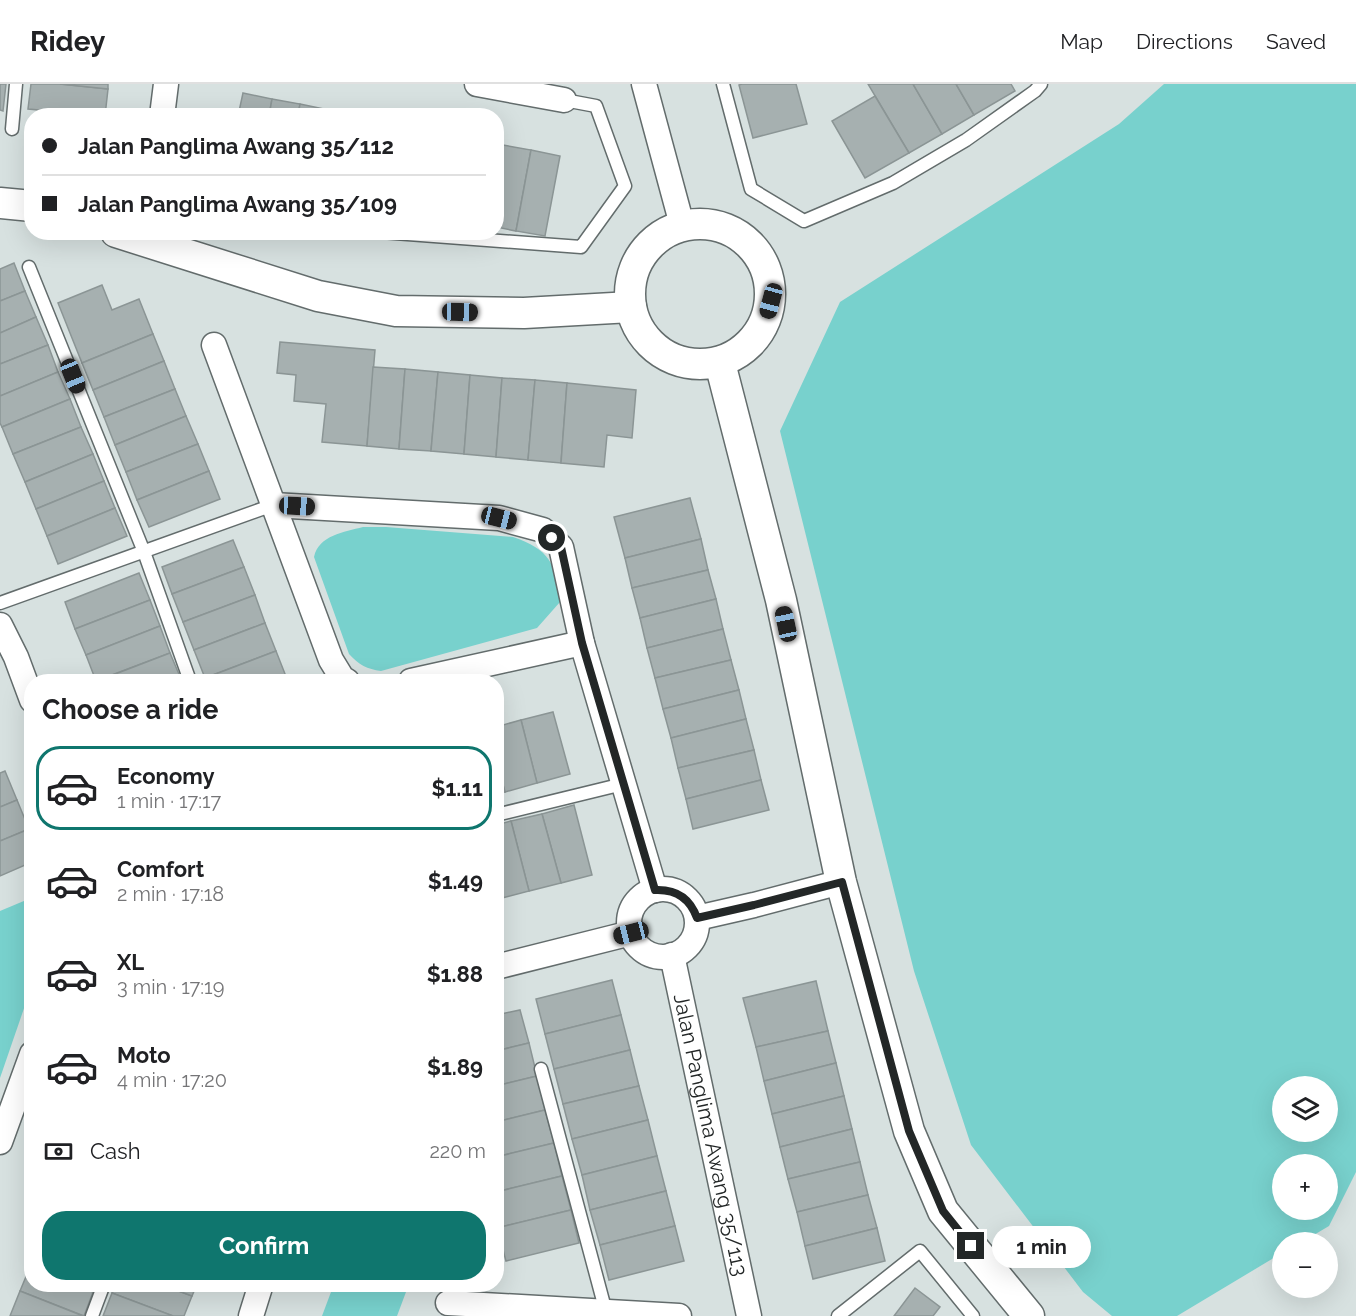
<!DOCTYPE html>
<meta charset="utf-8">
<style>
body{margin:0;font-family:Raleway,sans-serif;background:#f2f2f2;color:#202124;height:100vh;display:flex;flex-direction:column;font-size:22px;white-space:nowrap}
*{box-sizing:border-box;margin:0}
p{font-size:20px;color:#757577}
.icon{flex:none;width:33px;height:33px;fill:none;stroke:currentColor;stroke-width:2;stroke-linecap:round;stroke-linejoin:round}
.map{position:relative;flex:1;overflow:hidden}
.drawer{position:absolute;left:24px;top:590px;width:480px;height:618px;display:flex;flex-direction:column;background:#fff;border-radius:24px;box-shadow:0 6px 24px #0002}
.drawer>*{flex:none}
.banner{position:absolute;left:24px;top:24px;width:480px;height:132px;border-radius:24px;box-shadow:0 6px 24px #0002;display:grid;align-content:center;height:132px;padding:0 18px;background:#fff}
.buttons{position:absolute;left:1272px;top:992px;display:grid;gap:12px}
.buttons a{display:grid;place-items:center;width:66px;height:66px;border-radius:50%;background:#fff;box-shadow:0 6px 24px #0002;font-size:30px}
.end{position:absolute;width:27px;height:27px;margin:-14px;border:8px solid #232727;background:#fff;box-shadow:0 0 0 3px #fff}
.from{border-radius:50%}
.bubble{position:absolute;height:42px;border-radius:21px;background:#fff;box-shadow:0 6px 24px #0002;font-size:20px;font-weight:700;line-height:42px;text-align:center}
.car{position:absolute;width:18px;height:36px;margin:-18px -9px;border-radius:8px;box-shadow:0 0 4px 2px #0007;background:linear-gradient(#222 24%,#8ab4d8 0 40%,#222 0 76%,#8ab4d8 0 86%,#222 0)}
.banner b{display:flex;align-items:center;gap:21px;height:57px;font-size:22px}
.banner b+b{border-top:2px solid #e0e0e0}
.banner i{width:15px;height:15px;background:#202124}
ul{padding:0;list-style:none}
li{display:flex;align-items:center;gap:18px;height:84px;margin:0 12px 9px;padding:0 6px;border:3px solid transparent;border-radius:24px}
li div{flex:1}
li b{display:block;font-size:22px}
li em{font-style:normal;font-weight:700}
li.active{border-color:#0f766e}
li>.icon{width:54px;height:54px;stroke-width:1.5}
h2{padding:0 18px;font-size:27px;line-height:72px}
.pay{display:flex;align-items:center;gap:15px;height:66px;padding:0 18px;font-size:22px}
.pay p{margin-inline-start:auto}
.cta{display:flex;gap:12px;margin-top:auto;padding:12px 18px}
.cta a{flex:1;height:69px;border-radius:24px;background:#0f766e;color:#fff;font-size:24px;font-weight:700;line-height:69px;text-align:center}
header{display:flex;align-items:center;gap:36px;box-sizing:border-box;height:84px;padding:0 30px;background:#fff;border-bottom:2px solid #e0e0e0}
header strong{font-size:28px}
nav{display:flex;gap:33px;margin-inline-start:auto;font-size:21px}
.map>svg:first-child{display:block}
.green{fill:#78d1cd;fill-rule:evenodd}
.building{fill:#a6b0b0;stroke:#8b9595;stroke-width:1.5}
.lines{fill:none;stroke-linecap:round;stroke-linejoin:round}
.service-casing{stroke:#636c6c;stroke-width:15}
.minor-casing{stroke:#636c6c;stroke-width:27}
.tertiary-casing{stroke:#636c6c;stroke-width:33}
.service{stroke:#fff;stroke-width:12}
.minor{stroke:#fff;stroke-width:24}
.tertiary{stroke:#fff;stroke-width:30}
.route{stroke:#232727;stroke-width:8}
.labels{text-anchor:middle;stroke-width:4.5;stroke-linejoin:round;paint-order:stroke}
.street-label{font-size:21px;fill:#232727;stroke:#d7e1e0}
</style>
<header>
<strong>Ridey</strong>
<nav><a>Map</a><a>Directions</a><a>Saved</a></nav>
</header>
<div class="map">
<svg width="1356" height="1232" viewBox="0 0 1356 1232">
<rect width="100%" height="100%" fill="#d7e1e0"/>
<g class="green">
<path d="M1164,0H1356V1088L1329,1142L1302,1158H1282V1169L1177,1232H1112L1083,1208L971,1061L914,887L780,347L840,218L1119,40ZM1282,1002H1328V1047H1282ZM1282,1080H1328V1125H1282Z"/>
<path d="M363,443H386L513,453C549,465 557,480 560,518L537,544L381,587C367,585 359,581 349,570L314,473C319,451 344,448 363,443Z"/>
<polygon points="31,814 31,904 0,994 0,827"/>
<polygon points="334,1200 409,1200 397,1232 322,1232"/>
</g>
<g class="building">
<polygon points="0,0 6,0 3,27 0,26"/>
<polygon points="31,0 60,0 108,5 105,32 28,25"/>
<polygon points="60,0 108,0 108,5"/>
<polygon points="742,0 796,0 807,40 753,54 739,1"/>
<polygon points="868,0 913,0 942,50 909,69"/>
<polygon points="913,0 956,0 974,31 942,50"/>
<polygon points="956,0 1011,0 1015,7 974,31"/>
<polygon points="243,9 272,15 269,32 238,32"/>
<polygon points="875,12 909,69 865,94 832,37"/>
<polygon points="272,15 300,20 298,32 269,32"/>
<polygon points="300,20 329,26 328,32 298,32"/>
<polygon points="496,59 503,61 496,92"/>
<polygon points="503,61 531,66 516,147 496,143 496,92"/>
<polygon points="531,66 560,72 545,152 516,147"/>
<polygon points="14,179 25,207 0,217 0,185"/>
<polygon points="102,201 112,226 139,215 153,250 82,279 58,219"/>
<polygon points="25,207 36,233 0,249 0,217"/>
<polygon points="36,233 48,261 0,280 0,249"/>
<polygon points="153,250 164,277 93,306 82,279"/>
<polygon points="280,258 375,266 367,362 322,358 326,320 294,317 296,291 277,289"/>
<polygon points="48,261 58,288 0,312 0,280"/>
<polygon points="164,277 175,305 104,333 93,306"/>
<polygon points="373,283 405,285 399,365 367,362"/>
<polygon points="405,285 438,288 431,367 399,365"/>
<polygon points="58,288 70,315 2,343 0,339 0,312"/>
<polygon points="438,288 470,291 464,370 431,367"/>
<polygon points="470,291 502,294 496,373 464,370"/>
<polygon points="502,294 535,296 528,376 496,373"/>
<polygon points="535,296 567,299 561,379 528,376"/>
<polygon points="567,299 636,306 632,354 607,351 604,383 561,379"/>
<polygon points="175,305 186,332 115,361 104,333"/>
<polygon points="70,315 81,343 13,370 2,343"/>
<polygon points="186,332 198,360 126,388 115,361"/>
<polygon points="81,343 93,370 25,398 13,370"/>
<polygon points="198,360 209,387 137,416 126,388"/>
<polygon points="93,370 104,397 36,425 25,398"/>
<polygon points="209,387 220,415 149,443 137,416"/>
<polygon points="104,397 115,424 47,452 36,425"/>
<polygon points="690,414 701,455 625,474 614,433"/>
<polygon points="115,424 127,452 58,480 47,452"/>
<polygon points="701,455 708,486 632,504 625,474"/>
<polygon points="233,456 244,483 172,510 162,483"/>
<polygon points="244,483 255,511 183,538 172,510"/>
<polygon points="708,486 716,515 640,534 632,504"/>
<polygon points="139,489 150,516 75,545 65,518"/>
<polygon points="255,511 265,539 194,566 183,538"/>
<polygon points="716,515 723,545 647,564 640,534"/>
<polygon points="150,516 160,542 86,571 75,545"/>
<polygon points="265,539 276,567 205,594 194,566"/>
<polygon points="160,542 170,569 96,597 86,571"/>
<polygon points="723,545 731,576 655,594 647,564"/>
<polygon points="276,567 287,595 282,597 206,597 205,594"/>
<polygon points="170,569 181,595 175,597 97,597"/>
<polygon points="731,576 739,606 663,625 655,594"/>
<polygon points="739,606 746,635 671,654 663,625"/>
<polygon points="553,628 570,690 537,699 521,636"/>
<polygon points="746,635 754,666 678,684 671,654"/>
<polygon points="521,636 537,699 505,708 496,676 496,643"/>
<polygon points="754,666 761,696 686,715 678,684"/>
<polygon points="496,676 505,708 496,710"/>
<polygon points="5,687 17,716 0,723 0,689"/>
<polygon points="761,696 769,726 693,745 686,715"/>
<polygon points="17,716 29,745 0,757 0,723"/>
<polygon points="574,721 592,791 561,799 542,730"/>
<polygon points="542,730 561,799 529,807 511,737"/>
<polygon points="511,737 529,807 498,815 496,741"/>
<polygon points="29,745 32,750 32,778 0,792 0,757"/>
<polygon points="612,896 621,931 545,950 536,915"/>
<polygon points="816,897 828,947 756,963 743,914"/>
<polygon points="520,926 529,959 496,967 496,931"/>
<polygon points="621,931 630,966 554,985 545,950"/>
<polygon points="828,947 836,979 764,997 756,963"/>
<polygon points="529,959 537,992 496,1002 496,967"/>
<polygon points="630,966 639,1002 563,1020 554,985"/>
<polygon points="836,979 844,1012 772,1030 764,997"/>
<polygon points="537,992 545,1026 496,1038 496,1002"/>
<polygon points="639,1002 648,1036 572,1055 563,1020"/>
<polygon points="844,1012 852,1045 780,1063 772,1030"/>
<polygon points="545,1026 554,1059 496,1073 496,1038"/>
<polygon points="648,1036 657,1072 582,1091 572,1055"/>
<polygon points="852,1045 860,1078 788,1095 780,1063"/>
<polygon points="554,1059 562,1092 496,1108 496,1073"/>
<polygon points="657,1072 666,1107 590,1126 582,1091"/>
<polygon points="860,1078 868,1111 797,1128 788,1095"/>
<polygon points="562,1092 571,1126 497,1144 496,1108"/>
<polygon points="666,1107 675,1142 600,1161 590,1126"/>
<polygon points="868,1111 877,1144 805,1162 797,1128"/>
<polygon points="571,1126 579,1159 506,1177 497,1144"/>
<polygon points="675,1142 684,1177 609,1196 600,1161"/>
<polygon points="877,1144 885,1177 813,1195 805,1162"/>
<polygon points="30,1183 32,1183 32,1200 73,1200 93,1208 84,1232 20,1207"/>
<polygon points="115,1200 160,1200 192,1212 184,1232 173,1232 112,1209"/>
<polygon points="160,1200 197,1200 192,1212"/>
<polygon points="915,1204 940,1223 933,1232 894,1232"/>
<polygon points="20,1207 83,1232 10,1232"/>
<polygon points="112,1209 173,1232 103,1232"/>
</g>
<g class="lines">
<g class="service-casing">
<g id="service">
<polyline points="723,0 751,105 804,137 893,99 966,56 1035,7 1041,0"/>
<polyline points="12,45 16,0"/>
<polyline points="381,148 581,163 625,102 596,22 564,16"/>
<polyline points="29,183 144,468 190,597"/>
<polyline points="0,519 273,421"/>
<polyline points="496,731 623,700"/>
<polyline points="541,985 606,1228 604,1231"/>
<polyline points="92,1232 104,1200"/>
<polyline points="838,1232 920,1167 973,1232"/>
</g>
</g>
<g class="minor-casing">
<g id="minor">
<polyline points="477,0 564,16"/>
<polyline points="644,0 682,141"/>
<polyline points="162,32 166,0"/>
<polyline points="214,261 331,576 342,594 347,597"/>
<polyline points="273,421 499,434 543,446 561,463 582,559 655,806"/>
<polyline points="0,541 16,573 32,616"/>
<polyline points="411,597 582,559"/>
<circle cx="663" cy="839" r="34"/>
<polyline points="697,834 754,821 841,798"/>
<path id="s1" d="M672,871L749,1232"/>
<polyline points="496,883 631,849"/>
<polyline points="0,1058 32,970"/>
<polyline points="448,1219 679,1232"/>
<polyline points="251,1232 261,1200"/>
</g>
</g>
<g class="tertiary-casing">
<g id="tertiary">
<polyline points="0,119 32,122"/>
<circle cx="700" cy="210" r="70"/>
<polyline points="116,148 318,212 396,227 524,229 631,223"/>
<polyline points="720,279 781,516 841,798 909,1047 943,1127 1029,1232"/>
</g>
</g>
<use href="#service" class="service"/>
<use href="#minor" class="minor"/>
<use href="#tertiary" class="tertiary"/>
</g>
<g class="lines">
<path class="route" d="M552,454L561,463L582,559L655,806C676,805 690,814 697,834L754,821L842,798L909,1047L943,1127L971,1162"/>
</g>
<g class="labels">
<g class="street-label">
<text dy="7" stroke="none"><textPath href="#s1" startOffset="184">Jalan Panglima Awang 35/113</textPath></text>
</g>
</g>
</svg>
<div class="buttons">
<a><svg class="icon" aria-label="layers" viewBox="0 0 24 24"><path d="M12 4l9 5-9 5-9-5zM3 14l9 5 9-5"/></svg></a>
<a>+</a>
<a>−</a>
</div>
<i class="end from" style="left:552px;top:454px"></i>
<i class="end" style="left:971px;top:1162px"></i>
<div class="bubble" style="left:992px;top:1142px;width:99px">1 min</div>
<i class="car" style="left:771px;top:217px;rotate:195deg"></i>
<i class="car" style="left:460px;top:228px;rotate:91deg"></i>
<i class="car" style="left:73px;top:292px;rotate:158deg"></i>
<i class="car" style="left:297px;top:422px;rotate:93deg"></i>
<i class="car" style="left:499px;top:434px;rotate:104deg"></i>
<i class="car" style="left:786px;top:540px;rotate:348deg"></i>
<i class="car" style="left:631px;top:849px;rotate:256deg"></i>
<div class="banner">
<b><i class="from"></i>Jalan Panglima Awang 35/112</b>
<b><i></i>Jalan Panglima Awang 35/109</b>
</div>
<section class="drawer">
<h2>Choose a ride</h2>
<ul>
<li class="active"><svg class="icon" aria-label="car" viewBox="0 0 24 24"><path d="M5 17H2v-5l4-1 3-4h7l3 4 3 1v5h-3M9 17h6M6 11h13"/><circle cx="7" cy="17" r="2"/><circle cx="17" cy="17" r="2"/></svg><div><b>Economy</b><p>1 min · 17:17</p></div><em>$1.11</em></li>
<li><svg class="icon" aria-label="car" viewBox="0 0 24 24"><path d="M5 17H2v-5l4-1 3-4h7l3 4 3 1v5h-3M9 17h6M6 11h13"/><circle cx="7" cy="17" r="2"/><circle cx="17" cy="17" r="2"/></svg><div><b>Comfort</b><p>2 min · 17:18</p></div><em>$1.49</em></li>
<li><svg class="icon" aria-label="car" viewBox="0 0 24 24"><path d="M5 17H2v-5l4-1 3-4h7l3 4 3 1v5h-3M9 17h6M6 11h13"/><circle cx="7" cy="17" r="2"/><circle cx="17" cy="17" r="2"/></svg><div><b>XL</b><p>3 min · 17:19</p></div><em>$1.88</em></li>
<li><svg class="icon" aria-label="car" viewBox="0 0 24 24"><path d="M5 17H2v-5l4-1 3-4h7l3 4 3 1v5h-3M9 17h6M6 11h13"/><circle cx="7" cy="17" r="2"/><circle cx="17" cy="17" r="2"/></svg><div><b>Moto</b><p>4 min · 17:20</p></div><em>$1.89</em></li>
</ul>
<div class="pay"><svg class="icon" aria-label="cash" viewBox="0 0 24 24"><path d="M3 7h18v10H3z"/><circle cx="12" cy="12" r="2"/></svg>Cash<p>220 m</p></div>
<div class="cta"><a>Confirm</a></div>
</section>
</div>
